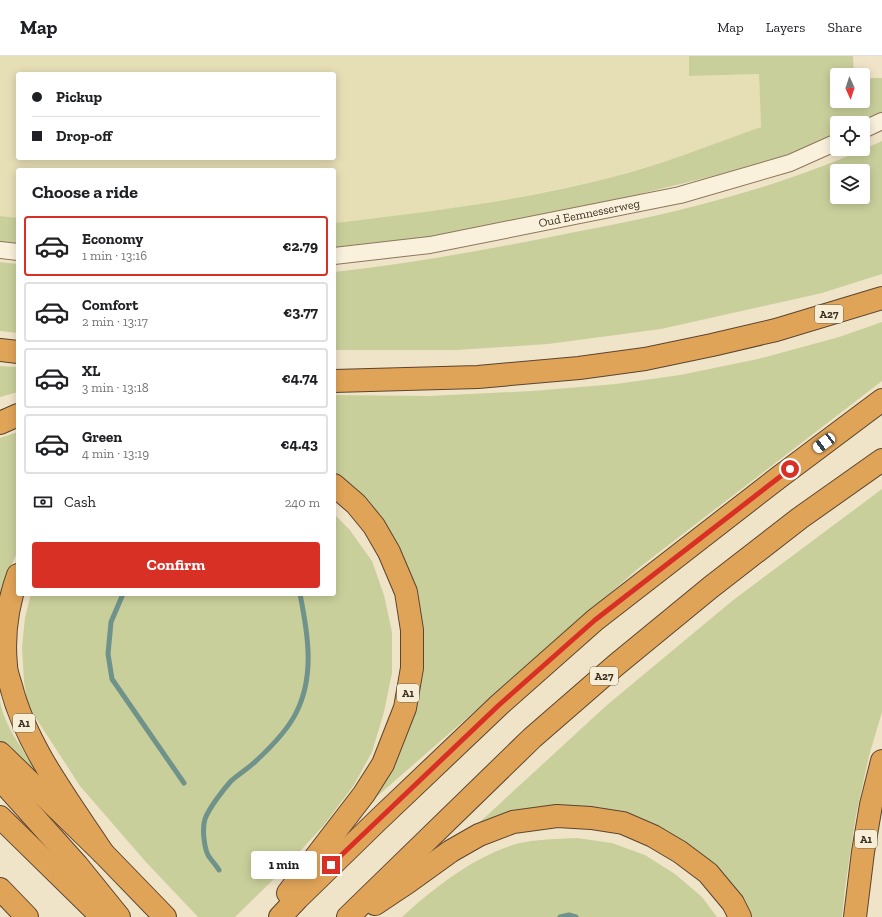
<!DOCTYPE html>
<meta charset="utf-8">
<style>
body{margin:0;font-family:"Zilla Slab",serif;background:#f6f6f6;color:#202124;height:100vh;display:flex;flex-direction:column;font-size:15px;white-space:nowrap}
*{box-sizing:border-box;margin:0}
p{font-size:13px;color:#757577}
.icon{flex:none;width:22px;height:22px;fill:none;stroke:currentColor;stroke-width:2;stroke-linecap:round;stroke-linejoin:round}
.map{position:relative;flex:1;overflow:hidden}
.side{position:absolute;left:16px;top:112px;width:320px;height:428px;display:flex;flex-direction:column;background:#fff;border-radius:4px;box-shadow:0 2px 10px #0003}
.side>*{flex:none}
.banner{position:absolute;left:16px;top:16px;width:320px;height:88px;border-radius:4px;box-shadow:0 2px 10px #0003;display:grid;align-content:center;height:88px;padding:0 16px;background:#fff}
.needle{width:26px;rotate:177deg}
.buttons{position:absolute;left:830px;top:12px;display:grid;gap:8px}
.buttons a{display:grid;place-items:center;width:40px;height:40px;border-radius:4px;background:#fff;box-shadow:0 2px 10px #0003;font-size:20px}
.end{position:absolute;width:18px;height:18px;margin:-9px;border:5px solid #d93025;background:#fff;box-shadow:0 0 0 2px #fff}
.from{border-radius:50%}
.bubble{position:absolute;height:28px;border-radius:4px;background:#fff;box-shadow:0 2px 10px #0003;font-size:13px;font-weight:700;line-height:28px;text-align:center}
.car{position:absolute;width:12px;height:24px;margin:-12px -6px;border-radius:5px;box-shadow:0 0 3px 1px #0007;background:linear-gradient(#fff 24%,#345 0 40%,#fff 0 76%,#345 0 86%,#fff 0)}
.banner b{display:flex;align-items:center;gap:14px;height:38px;font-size:15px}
.banner b+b{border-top:1px solid #e0e0e0}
.banner i{width:10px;height:10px;background:#202124}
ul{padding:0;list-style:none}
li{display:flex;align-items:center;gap:12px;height:60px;margin:0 8px 6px;padding:0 8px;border:2px solid #e0e0e0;border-radius:4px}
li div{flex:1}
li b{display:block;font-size:15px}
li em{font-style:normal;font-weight:700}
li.on{border-color:#d93025}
li>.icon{width:36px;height:36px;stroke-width:1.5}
h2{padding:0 16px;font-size:18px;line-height:48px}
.pay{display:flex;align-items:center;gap:10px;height:44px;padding:0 16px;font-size:15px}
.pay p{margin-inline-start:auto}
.button{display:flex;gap:8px;margin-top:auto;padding:8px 16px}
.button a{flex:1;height:46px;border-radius:4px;background:#d93025;color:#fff;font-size:16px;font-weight:700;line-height:46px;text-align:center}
header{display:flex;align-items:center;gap:24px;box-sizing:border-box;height:56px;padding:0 20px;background:#fff;border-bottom:1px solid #e0e0e0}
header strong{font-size:19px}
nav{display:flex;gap:22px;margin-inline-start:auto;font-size:14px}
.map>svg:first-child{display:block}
.farmland{fill:#e6deb5;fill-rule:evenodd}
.green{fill:#c9cf9b;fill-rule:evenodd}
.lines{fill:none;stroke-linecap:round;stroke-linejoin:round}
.stream{stroke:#6f938a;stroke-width:5}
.street-casing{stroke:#8d765c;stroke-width:18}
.highway-casing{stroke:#5b4430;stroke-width:24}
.street{stroke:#faf1dc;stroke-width:16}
.highway{stroke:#e0a458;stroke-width:22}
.route{stroke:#d93025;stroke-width:5}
.labels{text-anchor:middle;stroke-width:4;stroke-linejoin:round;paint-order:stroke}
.shield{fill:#f7eed8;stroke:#756857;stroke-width:1}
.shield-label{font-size:11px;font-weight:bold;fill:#3d2e20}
.street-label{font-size:12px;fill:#3d2e20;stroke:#f7eed8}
</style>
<header>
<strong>Map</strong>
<nav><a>Map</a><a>Layers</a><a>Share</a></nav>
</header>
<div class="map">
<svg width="882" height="861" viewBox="0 0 882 861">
<rect width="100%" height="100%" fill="#f0e4c8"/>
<path class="farmland" d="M0,0H689V20L759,18L761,71L675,102L609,122L529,139L463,151L334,167V114H18V162L0,160ZM18,18H334V102H18Z"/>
<g class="green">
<path d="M689,0H853L854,19H837V45H863V22H882V61L863,67H837V81L775,103L717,119L595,149L426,183L334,196V167C426,156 519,145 609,122C661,109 710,89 761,71L759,18L689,20Z"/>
<path d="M882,85V218L822,237L661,273L548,288L457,294H334V216C413,207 492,193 570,177C618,168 667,158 714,145C771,130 828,110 882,85ZM837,115H863V141H837Z"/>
<polygon points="0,160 18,162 18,188 0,186"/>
<polygon points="0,206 18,208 18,277 0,275"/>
<polygon points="882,266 882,325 640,511 366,750 414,620 387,473 348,426 334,417 334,339 429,340 532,335 616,328 680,319 758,303 839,281"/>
<polygon points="0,310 18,311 18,336 0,341"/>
<polygon points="18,376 18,495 8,516 0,548 0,382"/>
<path d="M882,433V656L869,700L856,759L845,832L842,861H752C716,803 673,768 605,755C588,751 569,748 551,752C542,754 532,759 523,763C501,771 479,779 457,787L607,649L732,545Z"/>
<polygon points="334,458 349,473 372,505 384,539 392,576 392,617 384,656 372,696 354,729 324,769 280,817 235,861 198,861 145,805 80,730 28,650 24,626 22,592 25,561 31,538 334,538"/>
<path d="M0,645C3,664 15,682 26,699C31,708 38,716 41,727L0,686Z"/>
<path d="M577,782L612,787L645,799L675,818L702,841L717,861H402C435,831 473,801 516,788C536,783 557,783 577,782Z"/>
</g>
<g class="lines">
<g class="stream">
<polyline points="123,538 111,566 108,598 112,623 184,727"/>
<path d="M219,814C216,809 211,804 208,799C204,791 202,772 205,763C209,752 223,734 231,725C239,718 249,712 257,704C271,691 287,675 296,657C315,620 308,578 300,538"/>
<polyline points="560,861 569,859 576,861"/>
</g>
<g class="street-casing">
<g id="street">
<polyline points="863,74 882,65"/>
<polyline points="0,194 18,196"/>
<path id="s1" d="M334,200L430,189L680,139L790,107L837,86"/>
</g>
</g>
<g class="highway-casing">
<g id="highway">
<polyline points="0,294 18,296"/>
<polyline points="334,325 478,321 579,312 645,303 712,289 776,274 882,242"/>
<polyline points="0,367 18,359"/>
<path d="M18,519C8,547 3,579 6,609C6,616 9,623 11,630C26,690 69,745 103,797"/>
<polyline points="0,697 103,797 165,861"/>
<polyline points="0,723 77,809 119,861"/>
<polyline points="0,761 102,861"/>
<polyline points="0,833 27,861"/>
<polyline points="288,837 364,738 383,708 405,652 412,612 412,574 406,536 389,496 374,470 356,448 334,429"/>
<polyline points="375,848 408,826 451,795 479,779 513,766 557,760 591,762 623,767 653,780 680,796 708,817 733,847 740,861"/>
<polyline points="280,861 298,842 376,766 499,649 595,564 778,422 882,344"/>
<polyline points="348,861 532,682 616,609 711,531 800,462 882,404"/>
<polyline points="855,861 863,796 871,749 882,705"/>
</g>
</g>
<use href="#street" class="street"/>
<use href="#highway" class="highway"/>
</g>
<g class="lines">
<polyline class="route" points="331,809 499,649 595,564 790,413"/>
</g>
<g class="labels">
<g class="shield">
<rect x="815" y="249" width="28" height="18" rx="3"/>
<rect x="590" y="611" width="28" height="18" rx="3"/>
<rect x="397" y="628" width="22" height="18" rx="3"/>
<rect x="13" y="658" width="22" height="18" rx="3"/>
<rect x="855" y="774" width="22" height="18" rx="3"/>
</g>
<g class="shield-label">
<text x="829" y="262">A27</text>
<text x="604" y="624">A27</text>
<text x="408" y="641">A1</text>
<text x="24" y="671">A1</text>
<text x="866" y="787">A1</text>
</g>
<g class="street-label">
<text dy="4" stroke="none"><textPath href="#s1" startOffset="259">Oud Eemnesserweg</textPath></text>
</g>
</g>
</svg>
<div class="buttons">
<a><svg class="needle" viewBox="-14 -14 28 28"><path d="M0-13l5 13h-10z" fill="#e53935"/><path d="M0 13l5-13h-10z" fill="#757577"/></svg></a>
<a><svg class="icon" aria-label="locate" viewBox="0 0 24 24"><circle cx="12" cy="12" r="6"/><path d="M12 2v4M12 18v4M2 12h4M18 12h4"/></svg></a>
<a><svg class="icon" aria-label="layers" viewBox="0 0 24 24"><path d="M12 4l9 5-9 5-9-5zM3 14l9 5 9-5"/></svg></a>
</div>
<i class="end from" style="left:790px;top:413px"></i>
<i class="end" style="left:331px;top:809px"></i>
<div class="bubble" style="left:251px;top:795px;width:66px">1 min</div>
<i class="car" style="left:824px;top:387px;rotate:233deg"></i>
<div class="banner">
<b><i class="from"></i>Pickup</b>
<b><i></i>Drop-off</b>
</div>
<section class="side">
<h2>Choose a ride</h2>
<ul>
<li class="on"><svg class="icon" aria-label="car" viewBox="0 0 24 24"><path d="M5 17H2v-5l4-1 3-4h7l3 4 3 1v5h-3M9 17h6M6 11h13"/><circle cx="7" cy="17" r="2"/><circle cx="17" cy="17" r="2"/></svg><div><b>Economy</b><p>1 min · 13:16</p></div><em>€2.79</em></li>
<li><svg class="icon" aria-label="car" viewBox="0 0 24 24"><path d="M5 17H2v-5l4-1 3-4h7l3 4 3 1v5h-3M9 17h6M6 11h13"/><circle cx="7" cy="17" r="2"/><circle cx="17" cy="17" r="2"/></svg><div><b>Comfort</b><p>2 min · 13:17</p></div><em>€3.77</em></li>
<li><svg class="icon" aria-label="car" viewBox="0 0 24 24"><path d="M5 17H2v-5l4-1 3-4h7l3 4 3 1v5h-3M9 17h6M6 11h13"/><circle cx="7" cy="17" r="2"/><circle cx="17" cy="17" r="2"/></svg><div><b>XL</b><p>3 min · 13:18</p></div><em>€4.74</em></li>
<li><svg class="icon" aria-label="car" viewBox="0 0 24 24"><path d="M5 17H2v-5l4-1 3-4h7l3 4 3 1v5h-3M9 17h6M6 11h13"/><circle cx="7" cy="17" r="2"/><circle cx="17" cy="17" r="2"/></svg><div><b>Green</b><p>4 min · 13:19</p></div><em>€4.43</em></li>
</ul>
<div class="pay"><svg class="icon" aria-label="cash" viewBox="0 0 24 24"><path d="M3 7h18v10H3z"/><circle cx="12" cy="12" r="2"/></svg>Cash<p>240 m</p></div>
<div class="button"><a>Confirm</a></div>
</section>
</div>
